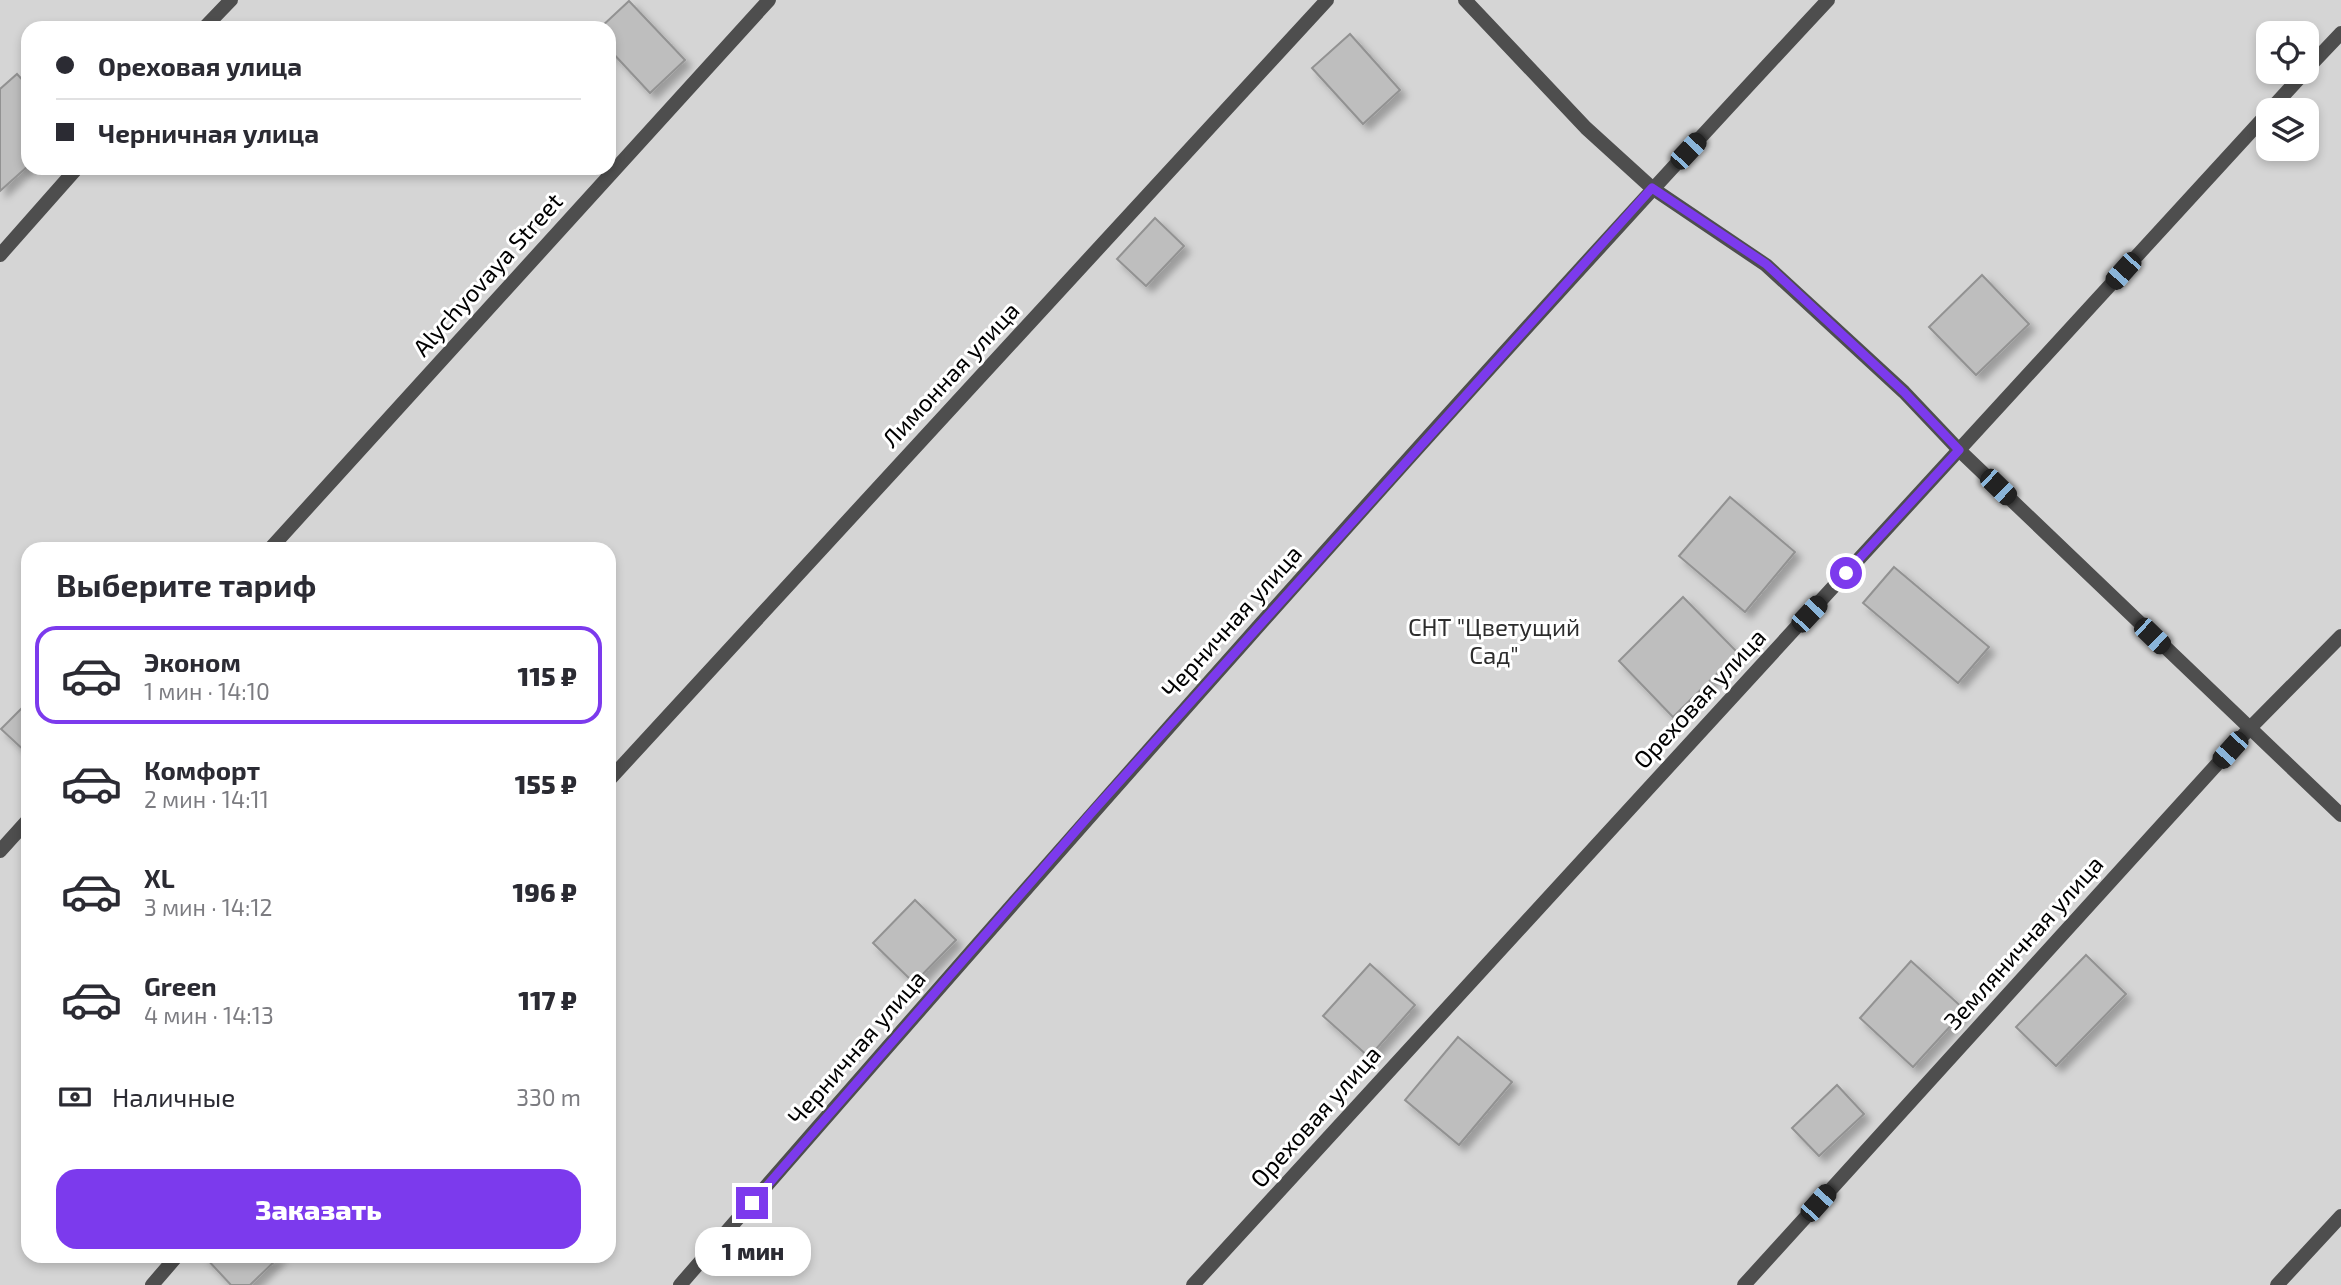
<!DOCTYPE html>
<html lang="ru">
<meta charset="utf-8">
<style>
body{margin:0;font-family:"Exo 2",sans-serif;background:#f2f2f3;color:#2b2b33;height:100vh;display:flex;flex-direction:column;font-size:26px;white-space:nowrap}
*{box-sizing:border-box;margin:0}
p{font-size:23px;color:#7c7c81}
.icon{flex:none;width:38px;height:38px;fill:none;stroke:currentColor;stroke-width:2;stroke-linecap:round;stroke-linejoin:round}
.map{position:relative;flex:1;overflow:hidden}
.drawer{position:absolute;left:21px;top:542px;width:595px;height:721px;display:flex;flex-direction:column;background:#fff;border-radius:21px;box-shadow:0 4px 10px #0003}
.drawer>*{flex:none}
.top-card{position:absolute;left:21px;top:21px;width:595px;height:154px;border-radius:21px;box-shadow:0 4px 10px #0003;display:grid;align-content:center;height:154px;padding:0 35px;background:#fff}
.buttons{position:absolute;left:2256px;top:21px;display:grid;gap:14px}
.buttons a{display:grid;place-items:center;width:63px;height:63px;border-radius:14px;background:#fff;box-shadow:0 4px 10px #0003;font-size:35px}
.end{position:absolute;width:32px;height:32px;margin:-16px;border:9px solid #7c3aed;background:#fff;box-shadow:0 0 0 4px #fff}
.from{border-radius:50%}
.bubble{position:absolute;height:49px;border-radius:21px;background:#fff;box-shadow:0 4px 10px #0003;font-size:23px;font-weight:800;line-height:49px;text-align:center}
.car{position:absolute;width:21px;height:42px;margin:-21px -10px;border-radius:9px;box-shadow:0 0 5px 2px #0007;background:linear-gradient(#222 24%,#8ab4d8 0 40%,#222 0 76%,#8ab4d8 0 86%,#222 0)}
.top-card b{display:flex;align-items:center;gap:24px;height:66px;font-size:26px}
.top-card b+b{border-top:2px solid #e1e1e2}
.top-card i{width:18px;height:18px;background:#2b2b33}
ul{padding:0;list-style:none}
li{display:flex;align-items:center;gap:21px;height:98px;margin:0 14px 10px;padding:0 21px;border:4px solid transparent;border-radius:21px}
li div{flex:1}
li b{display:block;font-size:26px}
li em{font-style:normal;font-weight:800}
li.on{border-color:#7c3aed}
li>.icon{width:63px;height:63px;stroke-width:1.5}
h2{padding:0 35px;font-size:32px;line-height:84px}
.pay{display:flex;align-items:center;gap:18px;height:77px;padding:0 35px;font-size:26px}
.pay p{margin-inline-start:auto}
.cta{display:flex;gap:14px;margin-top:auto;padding:14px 35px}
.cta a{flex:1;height:80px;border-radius:21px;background:#7c3aed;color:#fff;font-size:28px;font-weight:800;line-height:80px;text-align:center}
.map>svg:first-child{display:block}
.green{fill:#d5d5d5;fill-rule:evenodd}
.building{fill:#bebebe;stroke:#929292;stroke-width:2;filter:url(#shadow)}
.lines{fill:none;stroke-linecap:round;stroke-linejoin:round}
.street{stroke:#4e4e4e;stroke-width:14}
.route{stroke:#7c3aed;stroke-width:9}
.labels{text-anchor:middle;stroke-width:6;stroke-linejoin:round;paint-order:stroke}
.street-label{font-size:24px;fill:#000;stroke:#fff}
.park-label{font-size:24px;fill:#2c2c2c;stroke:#fff}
</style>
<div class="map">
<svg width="2341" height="1285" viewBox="0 0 2341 1285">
<defs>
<filter id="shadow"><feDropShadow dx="6" dy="6" stdDeviation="3.5" flood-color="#0004"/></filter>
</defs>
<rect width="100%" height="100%" fill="#fff"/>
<path class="green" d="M0,0H2341V1285H0ZM28,28H609V168H28ZM2268,33H2306V72H2268ZM2268,110H2306V149H2268ZM28,550H609V1256H28Z"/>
<g class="building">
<polygon points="629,1 685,60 650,93 609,49 609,28 600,28"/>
<polygon points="1350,34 1400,90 1363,124 1312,68"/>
<polygon points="17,74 28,86 28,166 0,191 0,89"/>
<polygon points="1155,218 1184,246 1146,286 1117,259"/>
<polygon points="1982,275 2029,324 1976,375 1929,327"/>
<polygon points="1730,497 1795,552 1745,612 1679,556"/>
<polygon points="1894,567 1989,647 1958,683 1863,603"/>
<polygon points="1683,597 1738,653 1673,717 1619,661"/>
<polygon points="28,702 28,754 1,729"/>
<polygon points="915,900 956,940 914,983 873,943"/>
<polygon points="2086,955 2126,994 2056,1066 2016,1027"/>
<polygon points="1911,961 1965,1010 1913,1067 1860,1018"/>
<polygon points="1370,964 1415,1005 1369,1057 1323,1016"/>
<polygon points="1458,1037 1512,1082 1459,1145 1405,1100"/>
<polygon points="1837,1085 1864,1114 1819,1156 1792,1128"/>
<polygon points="204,1256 280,1256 250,1285 231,1285"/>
</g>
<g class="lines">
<g class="street">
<polyline points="1465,0 1586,128 1652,188 1766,265 1904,392 1959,450 2341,815"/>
<polyline points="204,28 231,0"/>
<polyline points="2306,70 2341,33"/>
<polyline points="2270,110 2305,72"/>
<polyline points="0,255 77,168"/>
<polyline points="269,550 769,0"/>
<polyline points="609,780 1327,0"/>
<polyline points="0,851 28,820"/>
<polyline points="152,1285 177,1256"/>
<path d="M680,1285C1057,852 1436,420 1828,0"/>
<polyline points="1193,1285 2268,113"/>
<polyline points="1744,1285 2249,729 2341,636"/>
<polyline points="2277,1285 2341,1216"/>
</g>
</g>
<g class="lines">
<polyline class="route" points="752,1203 1093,811 1652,188 1766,264 1904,392 1959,450 1846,573"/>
</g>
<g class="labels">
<g class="street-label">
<text transform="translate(488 275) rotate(-48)" y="8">Alychyovaya Street</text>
<text transform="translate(951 375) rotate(-47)" y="8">Лимонная улица</text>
<text transform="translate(1232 622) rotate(-48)" y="8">Черничная улица</text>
<text transform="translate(1700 699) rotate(-47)" y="8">Ореховая улица</text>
<text transform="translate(2024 943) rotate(-48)" y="8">Земляничная улица</text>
<text transform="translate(857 1048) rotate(-49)" y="8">Черничная улица</text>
<text transform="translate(1316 1117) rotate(-48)" y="8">Ореховая улица</text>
</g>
<g class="park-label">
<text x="1494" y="636">СНТ "Цветущий<tspan x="1494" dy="28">Сад"</tspan></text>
</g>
</g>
</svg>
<div class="buttons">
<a><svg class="icon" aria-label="locate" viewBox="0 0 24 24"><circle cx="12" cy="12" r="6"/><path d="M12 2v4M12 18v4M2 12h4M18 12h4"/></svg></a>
<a><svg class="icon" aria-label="layers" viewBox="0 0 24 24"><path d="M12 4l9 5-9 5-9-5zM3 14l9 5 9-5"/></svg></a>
</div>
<i class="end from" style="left:1846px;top:573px"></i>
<i class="end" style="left:752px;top:1203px"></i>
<div class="bubble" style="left:695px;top:1227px;width:116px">1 мин</div>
<i class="car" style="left:1688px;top:151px;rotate:43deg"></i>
<i class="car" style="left:2123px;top:271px;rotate:222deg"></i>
<i class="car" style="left:1998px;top:487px;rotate:134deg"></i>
<i class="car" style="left:1809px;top:614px;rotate:43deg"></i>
<i class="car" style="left:2152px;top:636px;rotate:134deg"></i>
<i class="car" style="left:2230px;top:750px;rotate:222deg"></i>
<i class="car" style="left:1818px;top:1203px;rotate:42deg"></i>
<div class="top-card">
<b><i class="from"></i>Ореховая улица</b>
<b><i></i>Черничная улица</b>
</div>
<section class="drawer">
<h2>Выберите тариф</h2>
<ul>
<li class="on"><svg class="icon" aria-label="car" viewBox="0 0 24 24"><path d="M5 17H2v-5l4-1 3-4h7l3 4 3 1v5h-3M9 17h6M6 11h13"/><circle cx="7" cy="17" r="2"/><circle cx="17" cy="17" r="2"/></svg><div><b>Эконом</b><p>1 мин · 14:10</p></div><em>115 ₽</em></li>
<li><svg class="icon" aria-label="car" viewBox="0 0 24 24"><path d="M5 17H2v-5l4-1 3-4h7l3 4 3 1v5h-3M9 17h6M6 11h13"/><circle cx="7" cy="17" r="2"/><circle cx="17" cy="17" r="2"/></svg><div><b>Комфорт</b><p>2 мин · 14:11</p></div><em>155 ₽</em></li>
<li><svg class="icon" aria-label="car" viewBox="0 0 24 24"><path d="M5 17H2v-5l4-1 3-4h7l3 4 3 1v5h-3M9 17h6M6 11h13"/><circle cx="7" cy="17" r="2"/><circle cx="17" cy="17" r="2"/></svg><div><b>XL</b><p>3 мин · 14:12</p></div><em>196 ₽</em></li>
<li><svg class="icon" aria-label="car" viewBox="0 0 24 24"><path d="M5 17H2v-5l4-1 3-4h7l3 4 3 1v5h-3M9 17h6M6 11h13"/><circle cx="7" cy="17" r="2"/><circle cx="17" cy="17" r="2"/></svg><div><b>Green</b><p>4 мин · 14:13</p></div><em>117 ₽</em></li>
</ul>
<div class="pay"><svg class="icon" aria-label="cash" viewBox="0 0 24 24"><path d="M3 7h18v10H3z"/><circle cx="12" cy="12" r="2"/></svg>Наличные<p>330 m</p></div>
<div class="cta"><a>Заказать</a></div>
</section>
</div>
